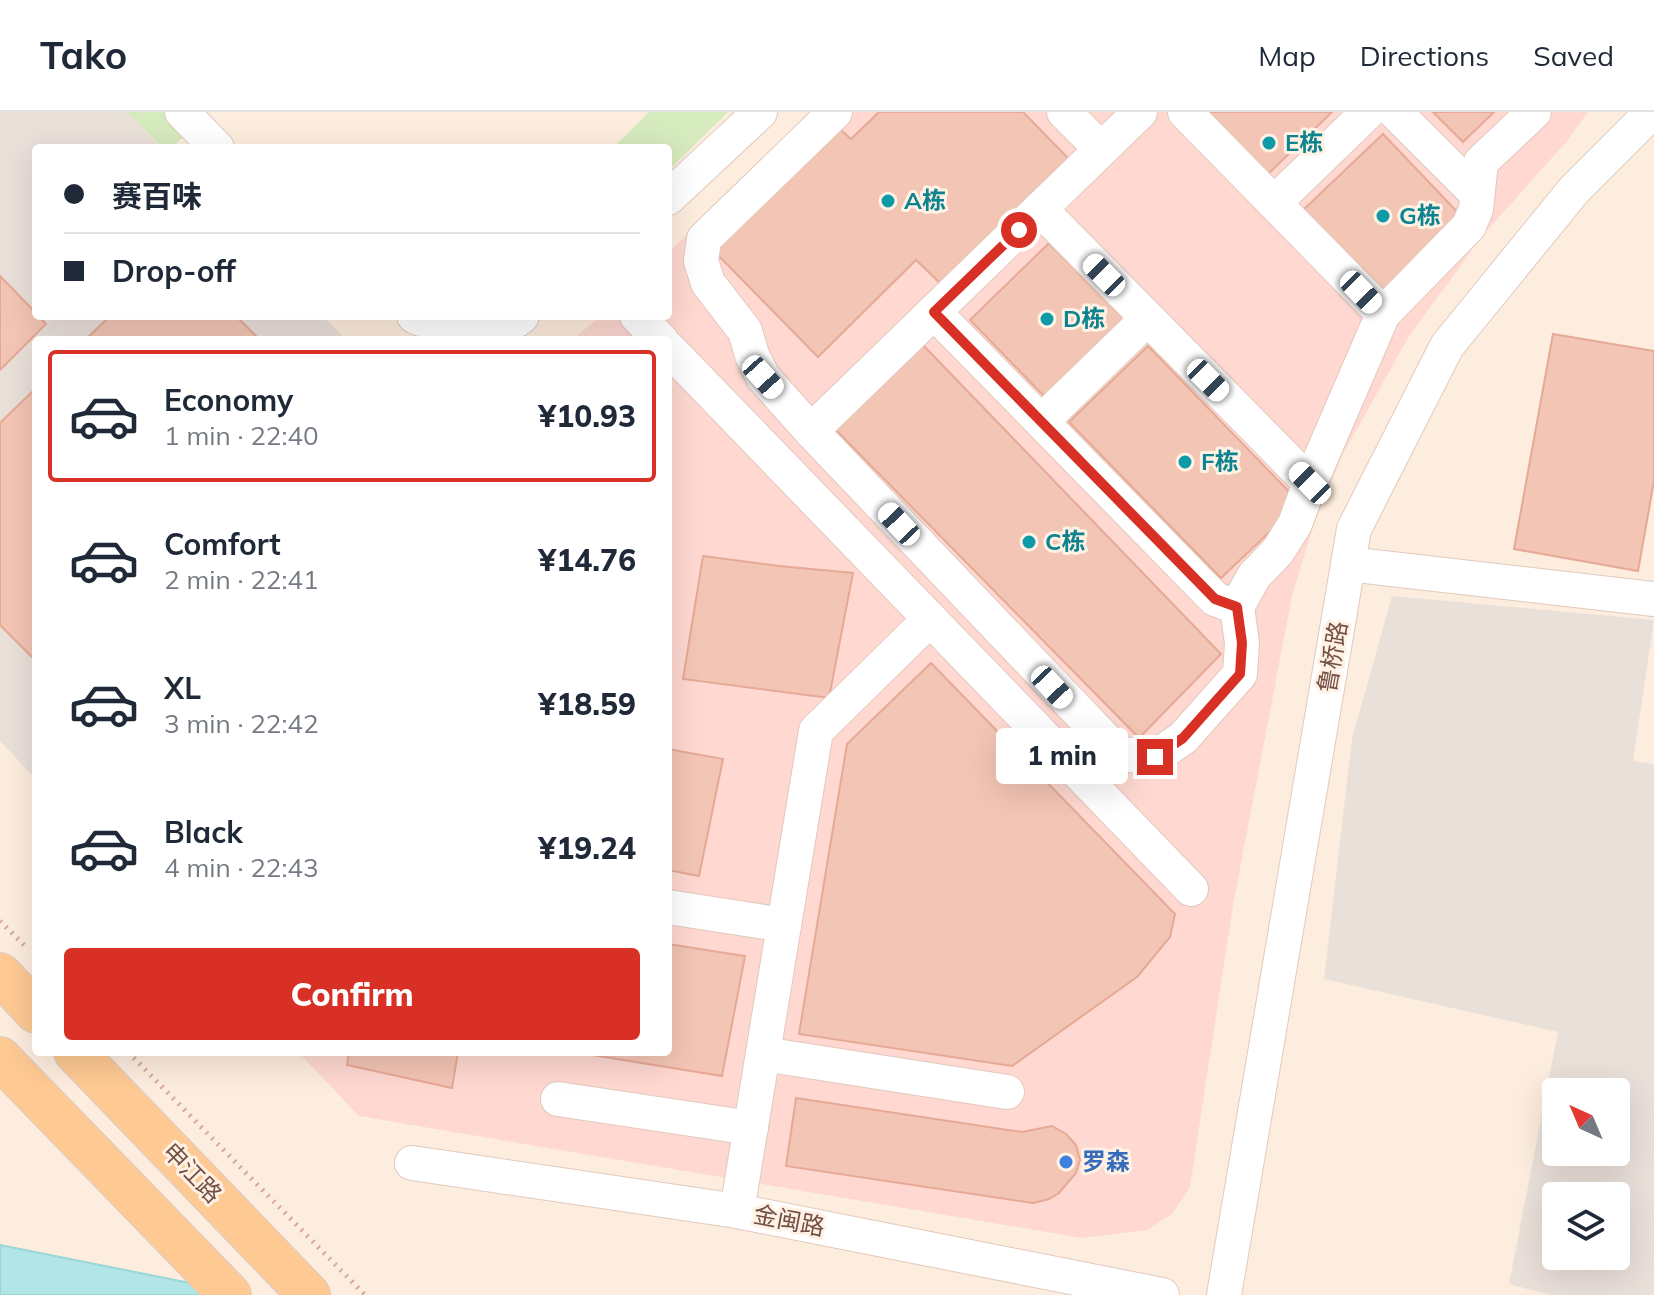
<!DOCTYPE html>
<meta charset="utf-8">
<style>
body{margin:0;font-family:Mulish,"Noto Sans SC",sans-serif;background:#f2f2f3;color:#1f2937;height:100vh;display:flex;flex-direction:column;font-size:30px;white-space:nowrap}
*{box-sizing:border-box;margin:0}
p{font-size:26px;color:#747a83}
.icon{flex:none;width:44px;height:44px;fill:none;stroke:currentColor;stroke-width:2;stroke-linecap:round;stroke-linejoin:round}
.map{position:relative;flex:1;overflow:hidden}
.panel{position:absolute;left:32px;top:224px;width:640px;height:720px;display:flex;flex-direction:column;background:#fff;border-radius:8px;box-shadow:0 8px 32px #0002}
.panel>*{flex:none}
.hud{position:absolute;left:32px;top:32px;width:640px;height:176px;border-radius:8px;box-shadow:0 8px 32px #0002;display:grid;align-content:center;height:176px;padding:0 32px;background:#fff}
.needle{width:52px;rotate:316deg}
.controls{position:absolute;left:1542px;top:966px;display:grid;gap:16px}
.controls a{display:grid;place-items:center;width:88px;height:88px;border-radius:8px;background:#fff;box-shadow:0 8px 32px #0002;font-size:40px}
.end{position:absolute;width:36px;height:36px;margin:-18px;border:10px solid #d93025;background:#fff;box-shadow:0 0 0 4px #fff}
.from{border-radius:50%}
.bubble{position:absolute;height:56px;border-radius:8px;background:#fff;box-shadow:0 8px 32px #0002;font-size:26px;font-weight:800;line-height:56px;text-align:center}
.car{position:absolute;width:24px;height:48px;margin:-24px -12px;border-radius:10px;box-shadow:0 0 6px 2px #0007;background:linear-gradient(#fff 24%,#345 0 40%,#fff 0 76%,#345 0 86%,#fff 0)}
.hud b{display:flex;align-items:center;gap:28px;height:76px;font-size:30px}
.hud b+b{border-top:2px solid #e0e1e3}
.hud i{width:20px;height:20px;background:#1f2937}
ul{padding:14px 0 0;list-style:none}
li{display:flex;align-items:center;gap:24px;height:132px;margin:0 16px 12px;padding:0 16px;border:4px solid transparent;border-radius:8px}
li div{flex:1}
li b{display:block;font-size:30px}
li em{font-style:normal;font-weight:800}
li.on{border-color:#d93025}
li>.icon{width:72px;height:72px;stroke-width:1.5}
.cta{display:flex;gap:16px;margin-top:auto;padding:16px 32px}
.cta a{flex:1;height:92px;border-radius:8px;background:#d93025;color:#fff;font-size:32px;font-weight:800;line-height:92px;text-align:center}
header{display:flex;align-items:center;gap:48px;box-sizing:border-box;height:112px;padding:0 40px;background:#fff;border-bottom:2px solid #e0e1e3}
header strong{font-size:38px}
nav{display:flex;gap:44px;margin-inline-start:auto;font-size:28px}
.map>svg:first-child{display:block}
.commercial{fill:#fed8d1}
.industrial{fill:#eae0da;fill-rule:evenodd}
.green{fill:#d5eabd}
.water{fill:#b2e5e6;stroke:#98d6d8;stroke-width:2}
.building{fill:#f3c5b5;stroke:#e6a995;stroke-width:2}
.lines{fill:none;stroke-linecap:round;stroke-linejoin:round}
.minor-casing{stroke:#e2c9bd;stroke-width:36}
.major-casing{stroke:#d8cecb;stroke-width:44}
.path{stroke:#d7a998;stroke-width:5;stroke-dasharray:2 6;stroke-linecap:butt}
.minor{stroke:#fff;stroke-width:34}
.major{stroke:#fec993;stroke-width:42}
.route{stroke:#d93025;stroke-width:10}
.culture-dot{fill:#0f9aa8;stroke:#fff1e4;stroke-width:3}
.shop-dot{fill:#3f7fe0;stroke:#fff1e4;stroke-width:3}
.labels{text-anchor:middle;stroke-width:6;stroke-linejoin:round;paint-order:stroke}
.culture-label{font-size:24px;font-weight:bold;fill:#0d838f;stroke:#fff1e4;text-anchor:start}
.street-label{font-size:24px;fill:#735046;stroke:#fff1e4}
.shop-label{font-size:24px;font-weight:bold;fill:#366cbe;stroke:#fff1e4;text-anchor:start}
</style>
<header>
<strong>Tako</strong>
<nav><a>Map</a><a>Directions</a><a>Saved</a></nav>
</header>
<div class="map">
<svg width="1654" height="1183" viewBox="0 0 1654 1183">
<rect width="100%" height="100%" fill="#fdedde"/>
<polygon class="commercial" points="813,0 1588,0 1567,29 1483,123 1409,224 1343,342 1314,411 1292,484 1233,793 1190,1075 1172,1102 1147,1118 1082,1126 359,1004 298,940 668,940 668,228 572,228 601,204 668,204 668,141"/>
<g class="industrial">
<polygon points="0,0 127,0 161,36 36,36 36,204 323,204 346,228 36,228 36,667 0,629"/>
<path d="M1392,484L1654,508L1633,649L1654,652V1183H1551L1509,1172L1558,920L1324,867L1352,627ZM1556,980H1616V1040H1556ZM1556,1084H1616V1144H1556Z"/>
</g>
<g class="green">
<polygon points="127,0 182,0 195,13 172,36 162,36"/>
<polygon points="649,0 728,0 668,59 668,36 613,36"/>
</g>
<polygon class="water" points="0,1133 250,1183 0,1183"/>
<g class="building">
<polygon points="879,0 1023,0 1068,46 940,171 916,148 818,245 708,133 832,10 851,27"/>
<polygon points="1207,0 1332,0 1268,62"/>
<polygon points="1433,0 1494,0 1463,30"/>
<polygon points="1383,22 1465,108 1385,186 1301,100"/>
<polygon points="1049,131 1124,206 1044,284 970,208"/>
<polygon points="0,164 36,201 36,204 39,204 46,212 0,258"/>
<polygon points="110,204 236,204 260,228 85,228"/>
<polygon points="1553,222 1654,239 1654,369 1638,459 1514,437"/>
<polygon points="923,233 1221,542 1139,626 836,318"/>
<polygon points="1148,234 1300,391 1221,466 1069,310"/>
<polygon points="36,276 36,549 0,513 0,311"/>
<polygon points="703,444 779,454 853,461 829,586 683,567"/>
<polygon points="931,551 1175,802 1170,825 1137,865 1012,954 799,922 847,632"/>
<polygon points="668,637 723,647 699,764 668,758"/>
<polygon points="668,832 745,844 722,964 574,940 668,940"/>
<polygon points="349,940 458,940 452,976 347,953"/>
<polygon points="796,986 1022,1020 1052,1014 1066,1022 1076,1033 1080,1048 1076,1061 1059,1081 1049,1087 1033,1091 786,1054"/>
</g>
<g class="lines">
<g class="minor-casing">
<g id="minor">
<polyline points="182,0 217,36"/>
<polyline points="835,0 704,127 701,149 708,171 745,219 752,243 763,265 811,319 1119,642 1155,645 1183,626 1240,562 1242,531 1237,495 1254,464 1278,439 1295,412 1310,371 1383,202 1469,114 1476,97 1481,50 1534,0"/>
<polyline points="1064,0 1101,37"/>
<polyline points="1185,0 1383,202"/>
<polyline points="1395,0 1477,82"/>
<polyline points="668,86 760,0"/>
<polyline points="1274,91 1368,0"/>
<polyline points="1040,97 1310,371"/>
<polyline points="934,200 1215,487 1237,495"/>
<polyline points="414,204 421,207 517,208 522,204"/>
<polyline points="637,204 661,228"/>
<polyline points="668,236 1191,777"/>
<polyline points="1042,309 1147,207"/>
<polyline points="811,319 1140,0"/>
<polyline points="1348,452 1654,487"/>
<polyline points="668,795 784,813"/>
<polyline points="763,942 1007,980"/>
<polyline points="558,987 751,1016"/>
<polyline points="412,1051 737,1099 1162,1183"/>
<polyline points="737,1099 816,619 930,507"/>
<polyline points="1224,1183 1354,417 1447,234 1574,78 1652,0"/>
</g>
</g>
<g class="major-casing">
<g id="major">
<polyline points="0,862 36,900"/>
<polyline points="75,940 309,1183"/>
<polyline points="0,946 230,1183"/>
</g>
</g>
<g class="path">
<polyline points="0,809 27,836"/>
<polyline points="128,940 365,1183"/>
</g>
<use href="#minor" class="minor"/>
<use href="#major" class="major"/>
</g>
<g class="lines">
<polyline class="route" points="1019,118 934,200 1215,487 1237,495 1242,531 1240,562 1183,626 1155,645"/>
</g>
<g class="culture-dot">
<circle cx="1269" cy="31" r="8"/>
<circle cx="888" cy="89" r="8"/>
<circle cx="1383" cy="104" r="8"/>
<circle cx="1047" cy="207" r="8"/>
<circle cx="1185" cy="350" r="8"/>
<circle cx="1029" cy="430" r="8"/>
</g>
<circle class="shop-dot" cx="1066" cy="1050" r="8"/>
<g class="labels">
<g class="culture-label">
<text x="1285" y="39">E栋</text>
<text x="904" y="97">A栋</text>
<text x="1399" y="112">G栋</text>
<text x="1063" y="215">D栋</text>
<text x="1201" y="358">F栋</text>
<text x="1045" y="438">C栋</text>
</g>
<g class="street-label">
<text transform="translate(1333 545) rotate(-80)" y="8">鲁桥路</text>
<text transform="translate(192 1061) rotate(46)" y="8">申江路</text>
<text transform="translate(789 1109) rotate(11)" y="8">金闽路</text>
</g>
<g class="shop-label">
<text x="1082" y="1058">罗森</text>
</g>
</g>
</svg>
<div class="controls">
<a><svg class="needle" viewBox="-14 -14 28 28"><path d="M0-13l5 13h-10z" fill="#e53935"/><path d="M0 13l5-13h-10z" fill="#747a83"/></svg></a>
<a><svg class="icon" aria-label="layers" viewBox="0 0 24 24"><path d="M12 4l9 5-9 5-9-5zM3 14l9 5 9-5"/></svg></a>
</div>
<i class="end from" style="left:1019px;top:118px"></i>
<i class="end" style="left:1155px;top:645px"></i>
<div class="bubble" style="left:996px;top:616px;width:132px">1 min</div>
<i class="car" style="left:1104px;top:163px;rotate:315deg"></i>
<i class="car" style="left:1361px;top:180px;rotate:136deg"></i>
<i class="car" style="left:763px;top:265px;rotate:138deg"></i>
<i class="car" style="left:1208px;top:268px;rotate:135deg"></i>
<i class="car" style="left:1310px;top:371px;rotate:315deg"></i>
<i class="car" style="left:899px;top:412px;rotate:317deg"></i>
<i class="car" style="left:1052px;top:575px;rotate:137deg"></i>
<div class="hud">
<b><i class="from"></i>赛百味</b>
<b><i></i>Drop-off</b>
</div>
<section class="panel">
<ul>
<li class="on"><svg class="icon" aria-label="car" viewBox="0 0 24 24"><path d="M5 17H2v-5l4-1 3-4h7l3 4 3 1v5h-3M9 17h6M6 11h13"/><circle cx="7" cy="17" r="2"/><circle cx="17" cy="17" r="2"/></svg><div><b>Economy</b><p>1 min · 22:40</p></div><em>¥10.93</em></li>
<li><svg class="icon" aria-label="car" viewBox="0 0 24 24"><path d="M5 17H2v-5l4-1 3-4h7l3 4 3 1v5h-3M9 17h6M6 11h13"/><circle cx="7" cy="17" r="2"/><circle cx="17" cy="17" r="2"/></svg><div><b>Comfort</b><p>2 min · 22:41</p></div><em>¥14.76</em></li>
<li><svg class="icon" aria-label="car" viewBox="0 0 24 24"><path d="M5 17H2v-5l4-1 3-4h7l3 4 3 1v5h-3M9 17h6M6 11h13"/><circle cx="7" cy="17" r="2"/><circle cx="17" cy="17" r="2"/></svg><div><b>XL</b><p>3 min · 22:42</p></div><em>¥18.59</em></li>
<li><svg class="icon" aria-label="car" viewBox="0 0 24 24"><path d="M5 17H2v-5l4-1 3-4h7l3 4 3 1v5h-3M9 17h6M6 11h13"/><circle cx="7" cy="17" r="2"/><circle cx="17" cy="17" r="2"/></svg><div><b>Black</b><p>4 min · 22:43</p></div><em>¥19.24</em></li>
</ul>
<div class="cta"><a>Confirm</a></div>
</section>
</div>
